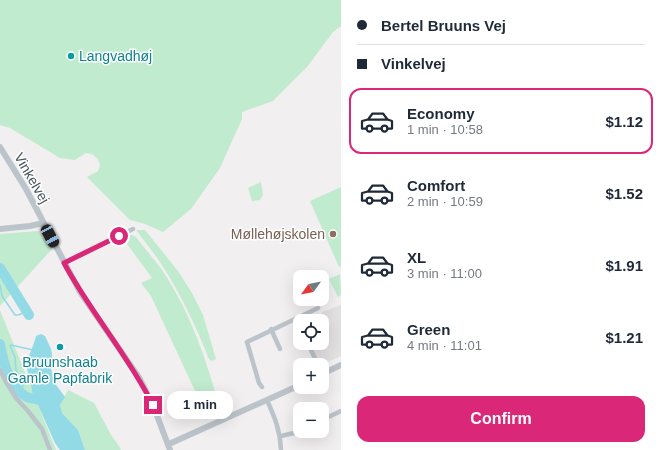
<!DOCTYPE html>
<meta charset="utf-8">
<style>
body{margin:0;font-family:Arial,sans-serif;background:#f6f6f7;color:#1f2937;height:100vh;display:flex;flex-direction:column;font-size:15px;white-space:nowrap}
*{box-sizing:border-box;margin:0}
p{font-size:13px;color:#747a83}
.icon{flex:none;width:22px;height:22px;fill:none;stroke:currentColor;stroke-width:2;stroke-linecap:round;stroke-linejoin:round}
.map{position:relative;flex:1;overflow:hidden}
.drawer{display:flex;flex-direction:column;background:#fff;width:320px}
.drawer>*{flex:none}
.banner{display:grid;align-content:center;height:88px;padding:0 16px;background:#fff}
.needle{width:26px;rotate:237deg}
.controls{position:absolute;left:293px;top:270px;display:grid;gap:8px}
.controls a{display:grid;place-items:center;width:36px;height:36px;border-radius:8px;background:#fff;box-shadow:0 4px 16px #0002;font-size:20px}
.end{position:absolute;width:18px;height:18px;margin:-9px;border:5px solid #db2777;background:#fff;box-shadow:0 0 0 2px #fff}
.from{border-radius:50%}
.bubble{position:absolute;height:28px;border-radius:12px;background:#fff;box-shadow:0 4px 16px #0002;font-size:13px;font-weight:600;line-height:28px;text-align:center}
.car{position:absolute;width:12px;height:24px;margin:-12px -6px;border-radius:5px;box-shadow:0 0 3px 1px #0007;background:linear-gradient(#222 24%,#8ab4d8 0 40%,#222 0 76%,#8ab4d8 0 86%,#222 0)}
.banner b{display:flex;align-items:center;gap:14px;height:38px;font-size:15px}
.banner b+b{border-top:1px solid #e0e1e3}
.banner i{width:10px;height:10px;background:#1f2937}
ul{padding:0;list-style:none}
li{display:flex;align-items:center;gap:12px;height:66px;margin:0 8px 6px;padding:0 8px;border:2px solid transparent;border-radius:12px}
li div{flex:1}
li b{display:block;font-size:15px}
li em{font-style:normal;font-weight:600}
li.current{border-color:#db2777}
li>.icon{width:36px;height:36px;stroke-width:1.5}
.cta{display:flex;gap:8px;margin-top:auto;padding:8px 16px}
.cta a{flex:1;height:46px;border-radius:12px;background:#db2777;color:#fff;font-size:16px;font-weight:600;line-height:46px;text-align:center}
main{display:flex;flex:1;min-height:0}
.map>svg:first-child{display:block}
.education{fill:#e2e0e1}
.green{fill:#c1ebce}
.water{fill:#92dae5}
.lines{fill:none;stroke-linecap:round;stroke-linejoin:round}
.stream{stroke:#92dae5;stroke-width:1.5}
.river{stroke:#92dae5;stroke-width:10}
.minor{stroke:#bcc4cb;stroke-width:4.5}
.tertiary{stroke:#bcc4cb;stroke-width:6}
.route{stroke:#db2777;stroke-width:5}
.culture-dot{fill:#0f9aa8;stroke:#fff;stroke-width:1.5}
.education-dot{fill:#8d6e63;stroke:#fff;stroke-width:1.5}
.labels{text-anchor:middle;stroke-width:3;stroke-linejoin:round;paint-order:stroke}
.culture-label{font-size:14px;fill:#0d838f;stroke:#fff;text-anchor:start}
.street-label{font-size:14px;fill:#49545b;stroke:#fff}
.education-label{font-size:14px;fill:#785e54;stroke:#fff;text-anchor:end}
</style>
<main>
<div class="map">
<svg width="341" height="450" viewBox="0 0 341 450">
<rect width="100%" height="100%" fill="#f1efef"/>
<polygon class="education" points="341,305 341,356 323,364 319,362 311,343 322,343 322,321 308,321 322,315 322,312"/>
<g class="green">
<polygon points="0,0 341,0 341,26 333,32 307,67 273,101 242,112 242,119 220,168 191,209 163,232 145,224 130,220 87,177 98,171 100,165 98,159 92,154 86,153 75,160 60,158 10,128 0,125"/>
<polygon points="261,182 263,195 260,200 252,201 248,188"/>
<polygon points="341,187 341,266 339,267 310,201"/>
<path d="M136,230H145L178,271L192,293L203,315L216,359L212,361L209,359C196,326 181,295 162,265C154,253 145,242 136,230Z"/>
<polygon points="38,231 52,249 0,306 0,234"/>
<path d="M127,235H132L136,237C144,248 154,259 162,270C191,313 208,364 221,413L208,419L151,296L141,283L152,278L122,237Z"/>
<polygon points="340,274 341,295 338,297 329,279"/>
<polygon points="0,310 56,450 0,450"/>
<polygon points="68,390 94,403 111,435 119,446 121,450 85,450 78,430 62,413 60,405"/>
</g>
<path class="water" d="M41,334L45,336L51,349L53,361L50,364L54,382L65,397L60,405L62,413L78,430L85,450H60L55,443L38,405L33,403C35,394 27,377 27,366C27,357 34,346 36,336Z"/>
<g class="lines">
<g class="stream">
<polyline points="0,285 2,296 15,315 18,315 26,312"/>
<polyline points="20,391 23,386 16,370 15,357 10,346 11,345 33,350"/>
</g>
<g class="river">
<polyline points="0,268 29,315"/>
<path d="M0,344C3,362 9,385 25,396C31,400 40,399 47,400"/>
</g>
<g class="minor">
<polyline points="64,263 133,229"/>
<polyline points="296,318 300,326"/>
<polyline points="271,329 280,349"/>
<polyline points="308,343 318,365"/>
<polyline points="0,370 6,382 16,398 28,411 42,429 50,450"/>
<polyline points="262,387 259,383 247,342 318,308"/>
<path d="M267,400C275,418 280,430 281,450"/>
<polyline points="322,420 341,411"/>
<polyline points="281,436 294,433 300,430"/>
</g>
<g class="tertiary">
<polyline points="0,147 26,189 80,292 140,379 153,405 170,450"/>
<polyline points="0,229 30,226 43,223"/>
<polyline points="322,374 341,365"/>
<polyline points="169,444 300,385"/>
</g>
</g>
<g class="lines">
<path class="route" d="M119,236L64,263C91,313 128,355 153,405"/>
</g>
<g class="culture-dot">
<circle cx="71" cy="56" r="4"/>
<circle cx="60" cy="347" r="4"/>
</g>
<circle class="education-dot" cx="333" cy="234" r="4"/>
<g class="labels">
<g class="culture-label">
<text x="79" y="61">Langvadhøj</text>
<text x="60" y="367" text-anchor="middle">Bruunshaab<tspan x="60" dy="16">Gamle Papfabrik</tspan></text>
</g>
<g class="street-label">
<text transform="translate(32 178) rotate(60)" y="5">Vinkelvej</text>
</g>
<g class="education-label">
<text x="325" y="239">Møllehøjskolen</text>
</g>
</g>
</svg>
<div class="controls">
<a><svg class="needle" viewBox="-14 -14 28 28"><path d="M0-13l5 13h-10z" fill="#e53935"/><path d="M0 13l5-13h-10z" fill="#747a83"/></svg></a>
<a><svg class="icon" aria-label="locate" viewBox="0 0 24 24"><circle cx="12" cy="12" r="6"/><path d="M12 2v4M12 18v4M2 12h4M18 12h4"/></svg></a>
<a>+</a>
<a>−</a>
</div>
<i class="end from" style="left:119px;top:236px"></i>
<i class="end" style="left:153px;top:405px"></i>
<div class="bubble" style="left:167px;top:391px;width:66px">1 min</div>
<i class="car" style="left:50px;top:236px;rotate:152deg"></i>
</div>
<section class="drawer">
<div class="banner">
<b><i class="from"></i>Bertel Bruuns Vej</b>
<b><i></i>Vinkelvej</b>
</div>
<ul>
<li class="current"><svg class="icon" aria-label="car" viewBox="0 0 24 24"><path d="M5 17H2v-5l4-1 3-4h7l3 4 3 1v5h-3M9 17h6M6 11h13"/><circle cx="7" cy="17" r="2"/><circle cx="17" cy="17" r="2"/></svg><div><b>Economy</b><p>1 min · 10:58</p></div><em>$1.12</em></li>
<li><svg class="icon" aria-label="car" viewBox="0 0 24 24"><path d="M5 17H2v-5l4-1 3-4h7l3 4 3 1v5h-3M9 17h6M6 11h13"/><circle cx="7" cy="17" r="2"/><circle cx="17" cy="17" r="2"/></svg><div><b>Comfort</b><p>2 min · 10:59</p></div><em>$1.52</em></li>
<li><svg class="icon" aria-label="car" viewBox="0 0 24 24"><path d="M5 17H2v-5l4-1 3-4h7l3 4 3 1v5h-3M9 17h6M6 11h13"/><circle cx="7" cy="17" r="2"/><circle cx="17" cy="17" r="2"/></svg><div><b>XL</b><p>3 min · 11:00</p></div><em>$1.91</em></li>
<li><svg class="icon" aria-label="car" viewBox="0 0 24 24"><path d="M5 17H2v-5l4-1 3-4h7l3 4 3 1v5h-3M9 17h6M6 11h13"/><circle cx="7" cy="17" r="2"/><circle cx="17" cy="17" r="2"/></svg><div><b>Green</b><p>4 min · 11:01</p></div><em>$1.21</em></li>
</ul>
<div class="cta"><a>Confirm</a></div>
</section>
</main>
